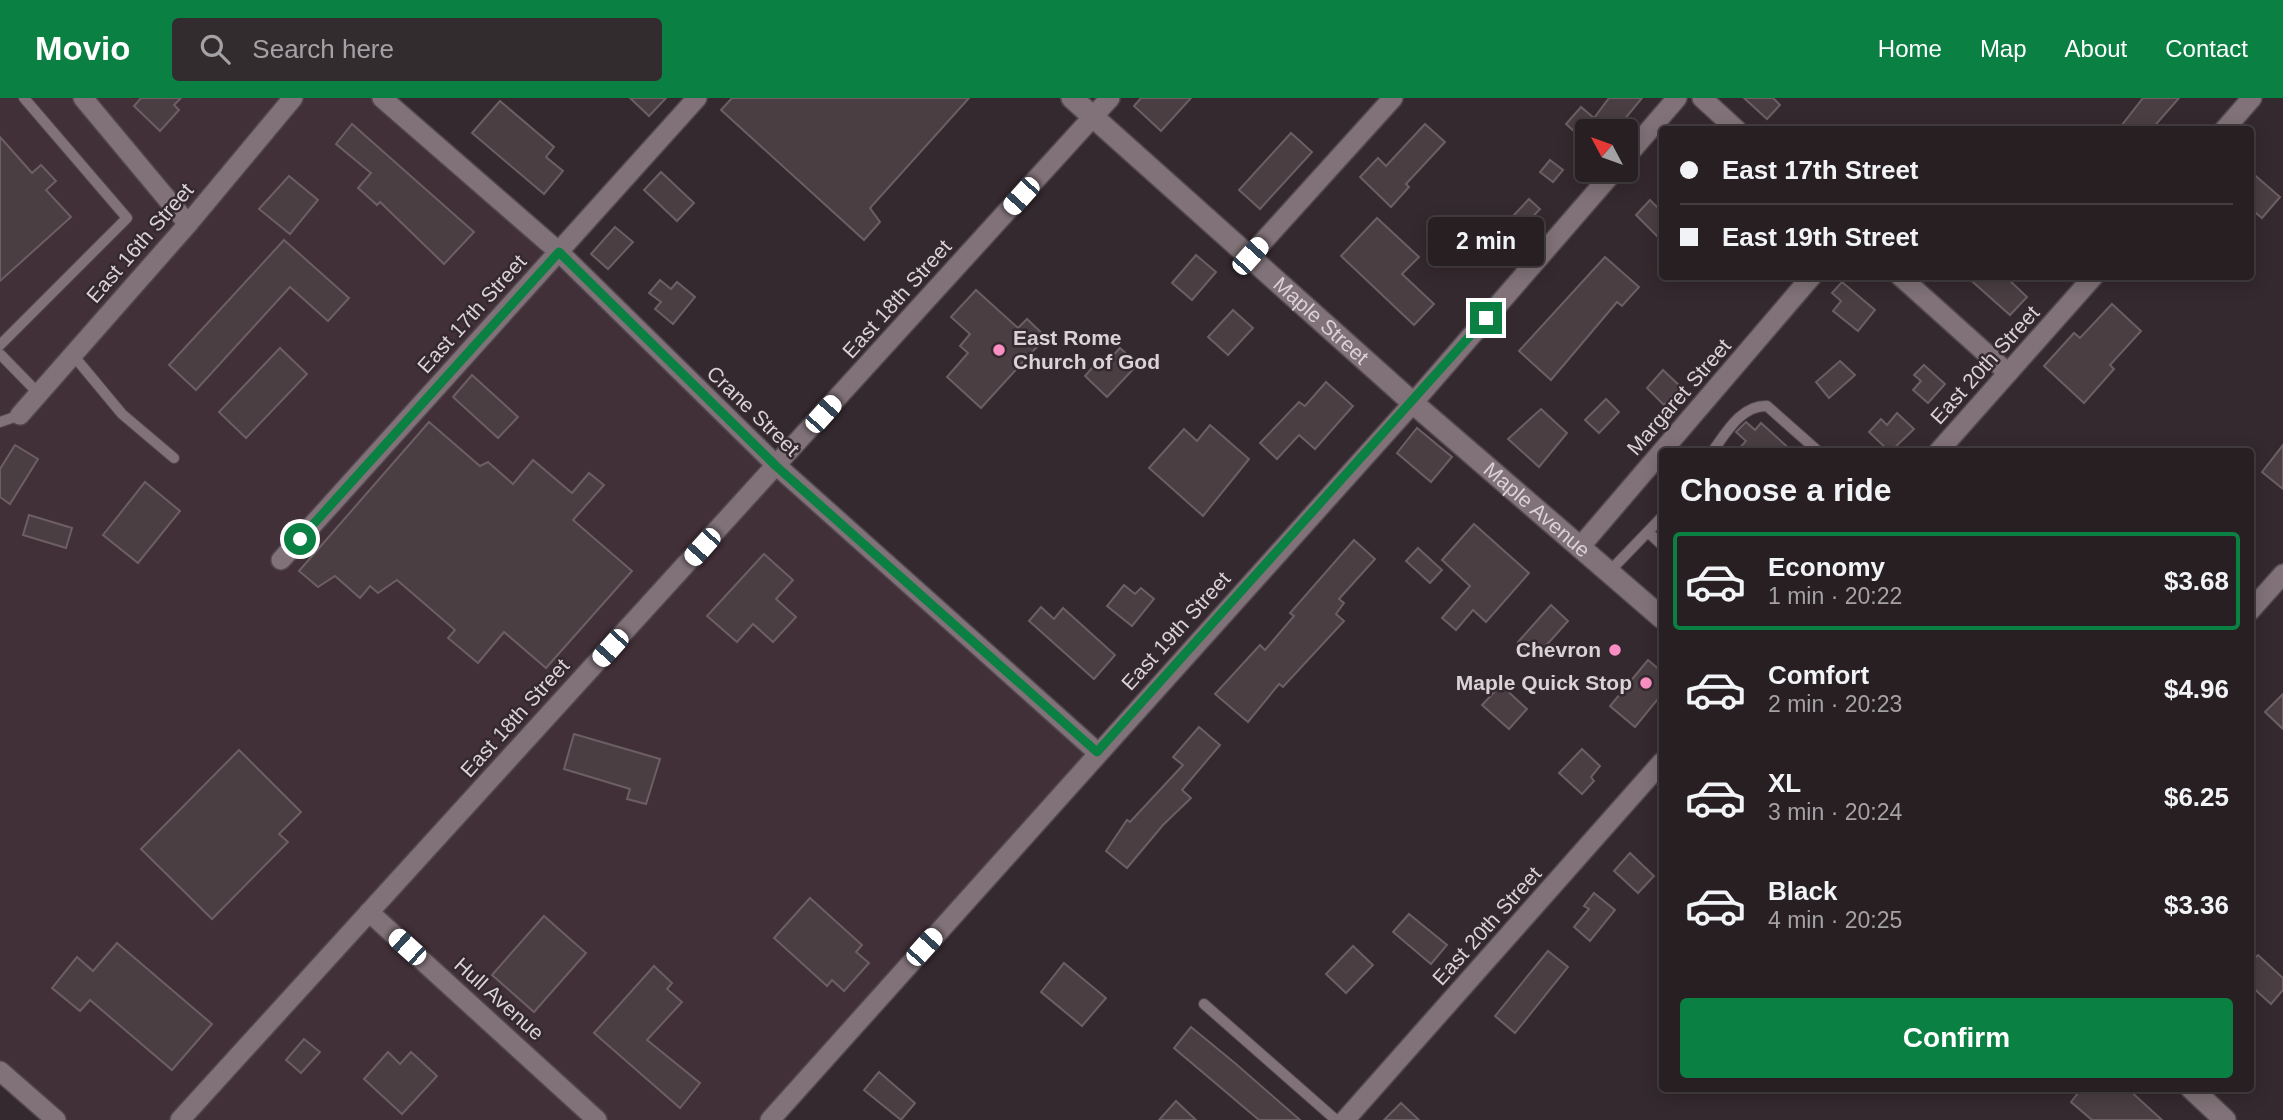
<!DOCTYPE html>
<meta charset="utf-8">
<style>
body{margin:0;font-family:Arial,sans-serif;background:#332c2f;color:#f1f3f6;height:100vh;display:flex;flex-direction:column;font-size:26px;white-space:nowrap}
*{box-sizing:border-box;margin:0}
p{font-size:23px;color:#a4a2a5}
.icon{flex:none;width:38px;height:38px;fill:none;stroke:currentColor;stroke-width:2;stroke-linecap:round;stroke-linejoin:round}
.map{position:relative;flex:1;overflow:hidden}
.panel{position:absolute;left:1659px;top:350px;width:595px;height:644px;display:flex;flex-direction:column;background:#271f22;border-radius:7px;box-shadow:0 4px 18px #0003,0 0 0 2px #433d40}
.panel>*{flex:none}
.guide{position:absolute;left:1659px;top:28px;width:595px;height:154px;border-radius:7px;box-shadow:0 4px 18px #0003,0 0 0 2px #433d40;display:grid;align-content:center;height:154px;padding:0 21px;background:#271f22}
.needle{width:46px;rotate:311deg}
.buttons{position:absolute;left:1575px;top:21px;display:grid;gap:14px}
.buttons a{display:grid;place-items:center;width:63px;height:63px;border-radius:7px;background:#271f22;box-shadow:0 4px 18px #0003,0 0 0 2px #433d40;font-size:35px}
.end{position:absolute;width:32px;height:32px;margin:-16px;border:9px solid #0b8043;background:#fff;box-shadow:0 0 0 4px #fff}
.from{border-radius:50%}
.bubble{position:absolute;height:49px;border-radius:7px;background:#271f22;box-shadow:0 4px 18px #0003,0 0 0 2px #433d40;font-size:23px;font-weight:700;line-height:49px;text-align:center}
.car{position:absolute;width:21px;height:42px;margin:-21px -10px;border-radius:9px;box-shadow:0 0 5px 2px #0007;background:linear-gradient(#fff 24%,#345 0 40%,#fff 0 76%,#345 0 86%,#fff 0)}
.guide b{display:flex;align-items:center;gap:24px;height:66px;font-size:26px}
.guide b+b{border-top:2px solid #433d40}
.guide i{width:18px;height:18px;background:#f1f3f6}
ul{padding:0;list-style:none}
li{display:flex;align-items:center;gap:21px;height:98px;margin:0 14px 10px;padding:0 7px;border:4px solid transparent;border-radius:7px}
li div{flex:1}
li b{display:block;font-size:26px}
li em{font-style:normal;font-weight:700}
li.selected{border-color:#0b8043}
li>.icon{width:63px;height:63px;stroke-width:1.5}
h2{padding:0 21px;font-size:32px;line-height:84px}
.primary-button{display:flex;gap:14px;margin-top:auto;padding:14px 21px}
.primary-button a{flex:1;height:80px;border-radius:7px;background:#0b8043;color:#fff;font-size:28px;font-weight:700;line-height:80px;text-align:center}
header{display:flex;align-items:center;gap:42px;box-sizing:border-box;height:98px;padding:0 35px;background:#0b8043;color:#fff}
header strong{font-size:33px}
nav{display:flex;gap:38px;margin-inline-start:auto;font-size:24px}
.search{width:490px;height:63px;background:#332c2f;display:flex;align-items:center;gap:18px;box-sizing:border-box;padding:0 24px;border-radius:7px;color:#a4a2a5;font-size:26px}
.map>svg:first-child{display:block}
.built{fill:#423038}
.building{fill:#4a3e43;stroke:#6c5f64;stroke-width:2}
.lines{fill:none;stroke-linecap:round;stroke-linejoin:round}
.service-casing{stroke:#51474c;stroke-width:12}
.minor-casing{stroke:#51474c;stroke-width:22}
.secondary-casing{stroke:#51474c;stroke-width:24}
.service{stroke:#807278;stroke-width:10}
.minor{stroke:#807278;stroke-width:19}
.secondary{stroke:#807278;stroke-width:21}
.route{stroke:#0b8043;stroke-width:9}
.poi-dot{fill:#fb8fc4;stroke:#34292e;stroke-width:2.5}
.labels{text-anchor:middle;stroke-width:5;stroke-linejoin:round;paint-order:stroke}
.street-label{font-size:21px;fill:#dad2d6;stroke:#34292e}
.poi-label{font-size:21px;font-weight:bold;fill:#dad2d6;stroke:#34292e;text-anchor:end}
</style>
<header>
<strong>Movio</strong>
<div class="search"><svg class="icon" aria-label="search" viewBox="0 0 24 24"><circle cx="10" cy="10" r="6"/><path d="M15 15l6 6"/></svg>Search here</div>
<nav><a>Home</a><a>Map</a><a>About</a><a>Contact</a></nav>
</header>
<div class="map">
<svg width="2283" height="1022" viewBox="0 0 2283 1022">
<rect width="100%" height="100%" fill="#34292e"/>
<polygon class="built" points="0,0 379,0 1097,654 772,1022 65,1022 0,963"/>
<g class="building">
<polygon points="141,0 181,0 174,7 179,12 160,33 134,8"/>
<polygon points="630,0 666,0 649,18"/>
<polygon points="732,0 969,0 870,110 880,124 864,142 721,12"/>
<polygon points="1141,0 1191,0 1161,33 1134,8"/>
<polygon points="1609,0 1642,0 1615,33 1587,33 1587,45 1566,26 1581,9 1594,20"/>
<polygon points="1744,0 1773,0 1780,7 1767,21"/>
<polygon points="2143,0 2179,0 2151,32 2118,32"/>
<polygon points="500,3 554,49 546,59 563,73 544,96 472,35"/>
<polygon points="352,26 474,134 444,166 380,104 377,107 358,90 371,75 336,46"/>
<polygon points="1425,26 1445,44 1406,86 1409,89 1391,109 1360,79 1378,60 1386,68"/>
<polygon points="1291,35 1312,54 1260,111 1239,92"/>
<polygon points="0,39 32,75 41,67 56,83 46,92 71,119 0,183"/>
<polygon points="1550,62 1563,72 1553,84 1540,74"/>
<polygon points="2250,73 2280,99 2262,120 2250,110"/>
<polygon points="661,74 694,105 677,123 644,92"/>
<polygon points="289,78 318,102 290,136 259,111"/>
<polygon points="1529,101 1540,111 1524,128 1513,118"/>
<polygon points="1650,102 1662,114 1662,143 1636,117"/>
<polygon points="1377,120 1419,159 1402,176 1434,206 1414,227 1341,158"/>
<polygon points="615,129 633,144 608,171 591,156"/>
<polygon points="284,142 349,200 328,223 290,189 196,292 169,267"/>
<polygon points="1196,157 1216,174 1192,202 1172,185"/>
<polygon points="1605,159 1639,189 1622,208 1617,204 1551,282 1519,253"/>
<polygon points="1966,178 2005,178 2027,199 2010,217"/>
<polygon points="660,182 671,191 677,184 695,199 673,226 655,211 661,204 649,195"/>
<polygon points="1842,184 1875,212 1858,233 1833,213 1841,203 1832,195"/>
<polygon points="976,192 1018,230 1027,221 1046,239 981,310 947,279 968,255 960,248 970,236 951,219"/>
<polygon points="2112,206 2141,233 2110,267 2114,271 2084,305 2044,268 2074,235 2080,240"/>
<polygon points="1233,212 1253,230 1228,257 1208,239"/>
<polygon points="280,250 307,276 246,340 219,314"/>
<polygon points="1120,250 1138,266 1107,299 1085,278 1100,261 1105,266"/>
<polygon points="1840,263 1855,277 1829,300 1816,284"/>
<polygon points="1924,267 1945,286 1928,305 1913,292 1921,283 1914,277"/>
<polygon points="1663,272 1681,289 1664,307 1647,290"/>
<polygon points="472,277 518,319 498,340 453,299"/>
<polygon points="1326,284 1353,308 1315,351 1299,337 1277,361 1260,345 1299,304 1305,308"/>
<polygon points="1606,301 1619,314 1599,335 1585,322"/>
<polygon points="1541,311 1567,335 1539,369 1508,341"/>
<polygon points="1897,315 1914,331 1890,354 1869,334 1881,321 1887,327"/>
<polygon points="429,324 480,368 488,364 513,386 533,362 572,395 589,375 604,387 573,422 632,473 546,570 504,534 478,565 448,540 455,532 397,482 378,495 370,488 360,500 335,478 318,489 299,473"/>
<polygon points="1746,324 1755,332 1761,325 1793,354 1736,354 1746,343 1736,334"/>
<polygon points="1210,327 1249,361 1203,418 1149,370 1184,331 1197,343"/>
<polygon points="1417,330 1452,359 1431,384 1397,355"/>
<polygon points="15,347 38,361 10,406 0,399 0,371"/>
<polygon points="2283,347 2283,391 2262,374"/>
<polygon points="145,384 180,413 138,465 103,437"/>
<polygon points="29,417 72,430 66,450 23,437"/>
<polygon points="1474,426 1529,475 1486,524 1473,512 1456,532 1442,520 1470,488 1442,462"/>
<polygon points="1354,442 1375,461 1339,501 1344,505 1336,516 1344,523 1283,589 1279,586 1248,624 1215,596 1260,547 1265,552 1294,518 1290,515"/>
<polygon points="1418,450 1442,472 1430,485 1406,463"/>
<polygon points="764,456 793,482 776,501 796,519 773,544 753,526 737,544 707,518"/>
<polygon points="1124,487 1135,496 1141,490 1154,501 1132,528 1107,508"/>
<polygon points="1551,507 1568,523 1535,560 1518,544"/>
<polygon points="1041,509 1054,521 1063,510 1115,557 1094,581 1029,523"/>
<polygon points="1648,562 1662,574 1662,596 1635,629 1610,608"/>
<polygon points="1501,587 1527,611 1509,631 1482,607"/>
<polygon points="2283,596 2283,631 2265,614"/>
<polygon points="1199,629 1220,647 1182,692 1191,700 1163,727 1127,770 1106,753 1127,722 1130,724 1183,667 1173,659"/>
<polygon points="574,636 660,661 646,706 627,701 630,691 564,671"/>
<polygon points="1582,651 1600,668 1591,679 1594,683 1582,696 1559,675"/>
<polygon points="239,652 301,714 279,736 288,744 212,821 141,751"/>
<polygon points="1630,755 1654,778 1638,795 1614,773"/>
<polygon points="1594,795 1615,812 1590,843 1574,829 1589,811 1584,808"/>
<polygon points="810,800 862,847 856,854 869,865 844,893 832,882 827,888 774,840"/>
<polygon points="1409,816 1447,847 1431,866 1393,834"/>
<polygon points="544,818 586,855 534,914 492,877"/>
<polygon points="117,845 212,926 172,972 90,902 80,913 52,890 77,859 93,873"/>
<polygon points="1353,848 1373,867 1346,895 1326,876"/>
<polygon points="1548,853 1568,869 1515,935 1495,918"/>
<polygon points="2258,857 2283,880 2283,892 2271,906 2250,887 2250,864"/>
<polygon points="1064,865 1106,900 1082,928 1041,894"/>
<polygon points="654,868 672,885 667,891 682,904 647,942 700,985 680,1010 594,935"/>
<polygon points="1191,929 1236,966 1300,1022 1259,1022 1174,950"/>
<polygon points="304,941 320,954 301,975 286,962"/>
<polygon points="388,954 400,966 411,954 437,978 402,1016 364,981"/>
<polygon points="879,974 915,1005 901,1022 864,992"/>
<polygon points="2082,990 2127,990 2162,1022 2092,1022 2071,1004"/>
<polygon points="1176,1003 1196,1022 1159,1022"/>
<polygon points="1401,1005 1419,1022 1384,1022"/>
</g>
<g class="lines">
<g class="service-casing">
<g id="service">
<polyline points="0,247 127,120 24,0"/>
<polyline points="0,256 39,296"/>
<polyline points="73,257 122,316 174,360"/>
<polyline points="0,324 20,317"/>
<path d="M1712,354C1726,335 1741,307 1767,308L1819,354"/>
<polyline points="1648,434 1662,447"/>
<polyline points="1609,474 1662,419"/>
<polyline points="1204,906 1336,1022"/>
</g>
</g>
<g class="minor-casing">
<g id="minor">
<polyline points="83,0 188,126"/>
<polyline points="382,0 559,154 776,367 1097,654"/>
<polyline points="1702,0 1737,32"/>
<polyline points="2224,32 2252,0"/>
<polyline points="1626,59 1677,0"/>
<polyline points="1250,158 1393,0"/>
<polyline points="1900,178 2008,275"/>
<polyline points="20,317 188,126 293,0"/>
<polyline points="1938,354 2094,178"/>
<polyline points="1580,449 1812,178"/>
<polyline points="281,462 697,0"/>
<polyline points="2250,513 2283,476"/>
<polyline points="369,814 597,1022"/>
<polyline points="0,973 56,1022"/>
<polyline points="180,1022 1110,0"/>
<polyline points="770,1022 1413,305 1615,72"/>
<polyline points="1345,1022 1662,664"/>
</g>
</g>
<g class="secondary-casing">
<g id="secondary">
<path id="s1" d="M1072,0L1413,305L1662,520"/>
<polyline points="2191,990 2225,1022"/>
</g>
</g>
<use href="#service" class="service"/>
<use href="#minor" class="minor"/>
<use href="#secondary" class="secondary"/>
</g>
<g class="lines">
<polyline class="route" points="300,441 559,154 776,368 1097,654 1486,220"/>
</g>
<g class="poi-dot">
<circle cx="999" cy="252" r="7"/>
<circle cx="1615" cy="552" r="7"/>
<circle cx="1646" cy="585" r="7"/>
</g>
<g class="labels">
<g class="street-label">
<text transform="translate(140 145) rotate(-49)" y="7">East 16th Street</text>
<text transform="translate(897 201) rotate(-48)" y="7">East 18th Street</text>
<text transform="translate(472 216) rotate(-48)" y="7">East 17th Street</text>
<text dy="7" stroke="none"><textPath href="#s1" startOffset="334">Maple Street</textPath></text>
<text transform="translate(1985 267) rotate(-48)" y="7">East 20th Street</text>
<text transform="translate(1679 299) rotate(-49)" y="7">Margaret Street</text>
<text transform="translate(753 313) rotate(44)" y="7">Crane Street</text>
<text dy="7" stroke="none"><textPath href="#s1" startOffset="621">Maple Avenue</textPath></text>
<text transform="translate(1176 533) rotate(-48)" y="7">East 19th Street</text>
<text transform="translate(515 620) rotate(-48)" y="7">East 18th Street</text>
<text transform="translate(1487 828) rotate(-48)" y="7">East 20th Street</text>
<text transform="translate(499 901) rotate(42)" y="7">Hull Avenue</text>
</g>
<g class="poi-label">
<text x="1013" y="247" text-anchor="start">East Rome<tspan x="1013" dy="24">Church of God</tspan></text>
<text x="1601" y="559">Chevron</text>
<text x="1632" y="592">Maple Quick Stop</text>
</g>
</g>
</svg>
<div class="buttons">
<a><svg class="needle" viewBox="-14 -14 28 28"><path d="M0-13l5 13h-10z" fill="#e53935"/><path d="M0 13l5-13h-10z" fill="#a4a2a5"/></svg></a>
</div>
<i class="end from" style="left:300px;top:441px"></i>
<i class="end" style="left:1486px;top:220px"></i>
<div class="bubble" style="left:1428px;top:119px;width:116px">2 min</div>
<i class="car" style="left:1021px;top:98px;rotate:222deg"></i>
<i class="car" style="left:1250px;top:158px;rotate:42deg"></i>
<i class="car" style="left:823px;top:316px;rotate:42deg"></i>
<i class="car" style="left:702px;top:449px;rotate:222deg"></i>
<i class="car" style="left:610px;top:550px;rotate:222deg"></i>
<i class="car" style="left:407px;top:849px;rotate:312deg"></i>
<i class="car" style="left:924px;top:849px;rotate:42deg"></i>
<div class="guide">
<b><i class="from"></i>East 17th Street</b>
<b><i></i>East 19th Street</b>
</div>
<section class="panel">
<h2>Choose a ride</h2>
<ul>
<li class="selected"><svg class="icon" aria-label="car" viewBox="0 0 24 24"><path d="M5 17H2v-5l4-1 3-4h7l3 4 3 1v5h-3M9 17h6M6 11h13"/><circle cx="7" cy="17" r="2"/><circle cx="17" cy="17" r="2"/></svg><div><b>Economy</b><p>1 min · 20:22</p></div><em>$3.68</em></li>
<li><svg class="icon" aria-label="car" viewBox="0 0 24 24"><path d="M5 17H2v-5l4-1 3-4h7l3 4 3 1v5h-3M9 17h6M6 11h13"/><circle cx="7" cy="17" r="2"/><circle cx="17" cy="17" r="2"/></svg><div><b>Comfort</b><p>2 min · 20:23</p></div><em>$4.96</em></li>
<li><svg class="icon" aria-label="car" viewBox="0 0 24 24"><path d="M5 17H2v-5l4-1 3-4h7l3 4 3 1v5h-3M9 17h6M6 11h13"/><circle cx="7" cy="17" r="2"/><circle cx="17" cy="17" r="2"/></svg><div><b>XL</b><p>3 min · 20:24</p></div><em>$6.25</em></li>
<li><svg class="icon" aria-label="car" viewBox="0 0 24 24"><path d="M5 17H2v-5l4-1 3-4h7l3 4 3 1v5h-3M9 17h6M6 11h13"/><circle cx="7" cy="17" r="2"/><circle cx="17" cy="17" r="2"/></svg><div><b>Black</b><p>4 min · 20:25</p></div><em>$3.36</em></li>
</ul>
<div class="primary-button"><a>Confirm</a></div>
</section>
</div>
